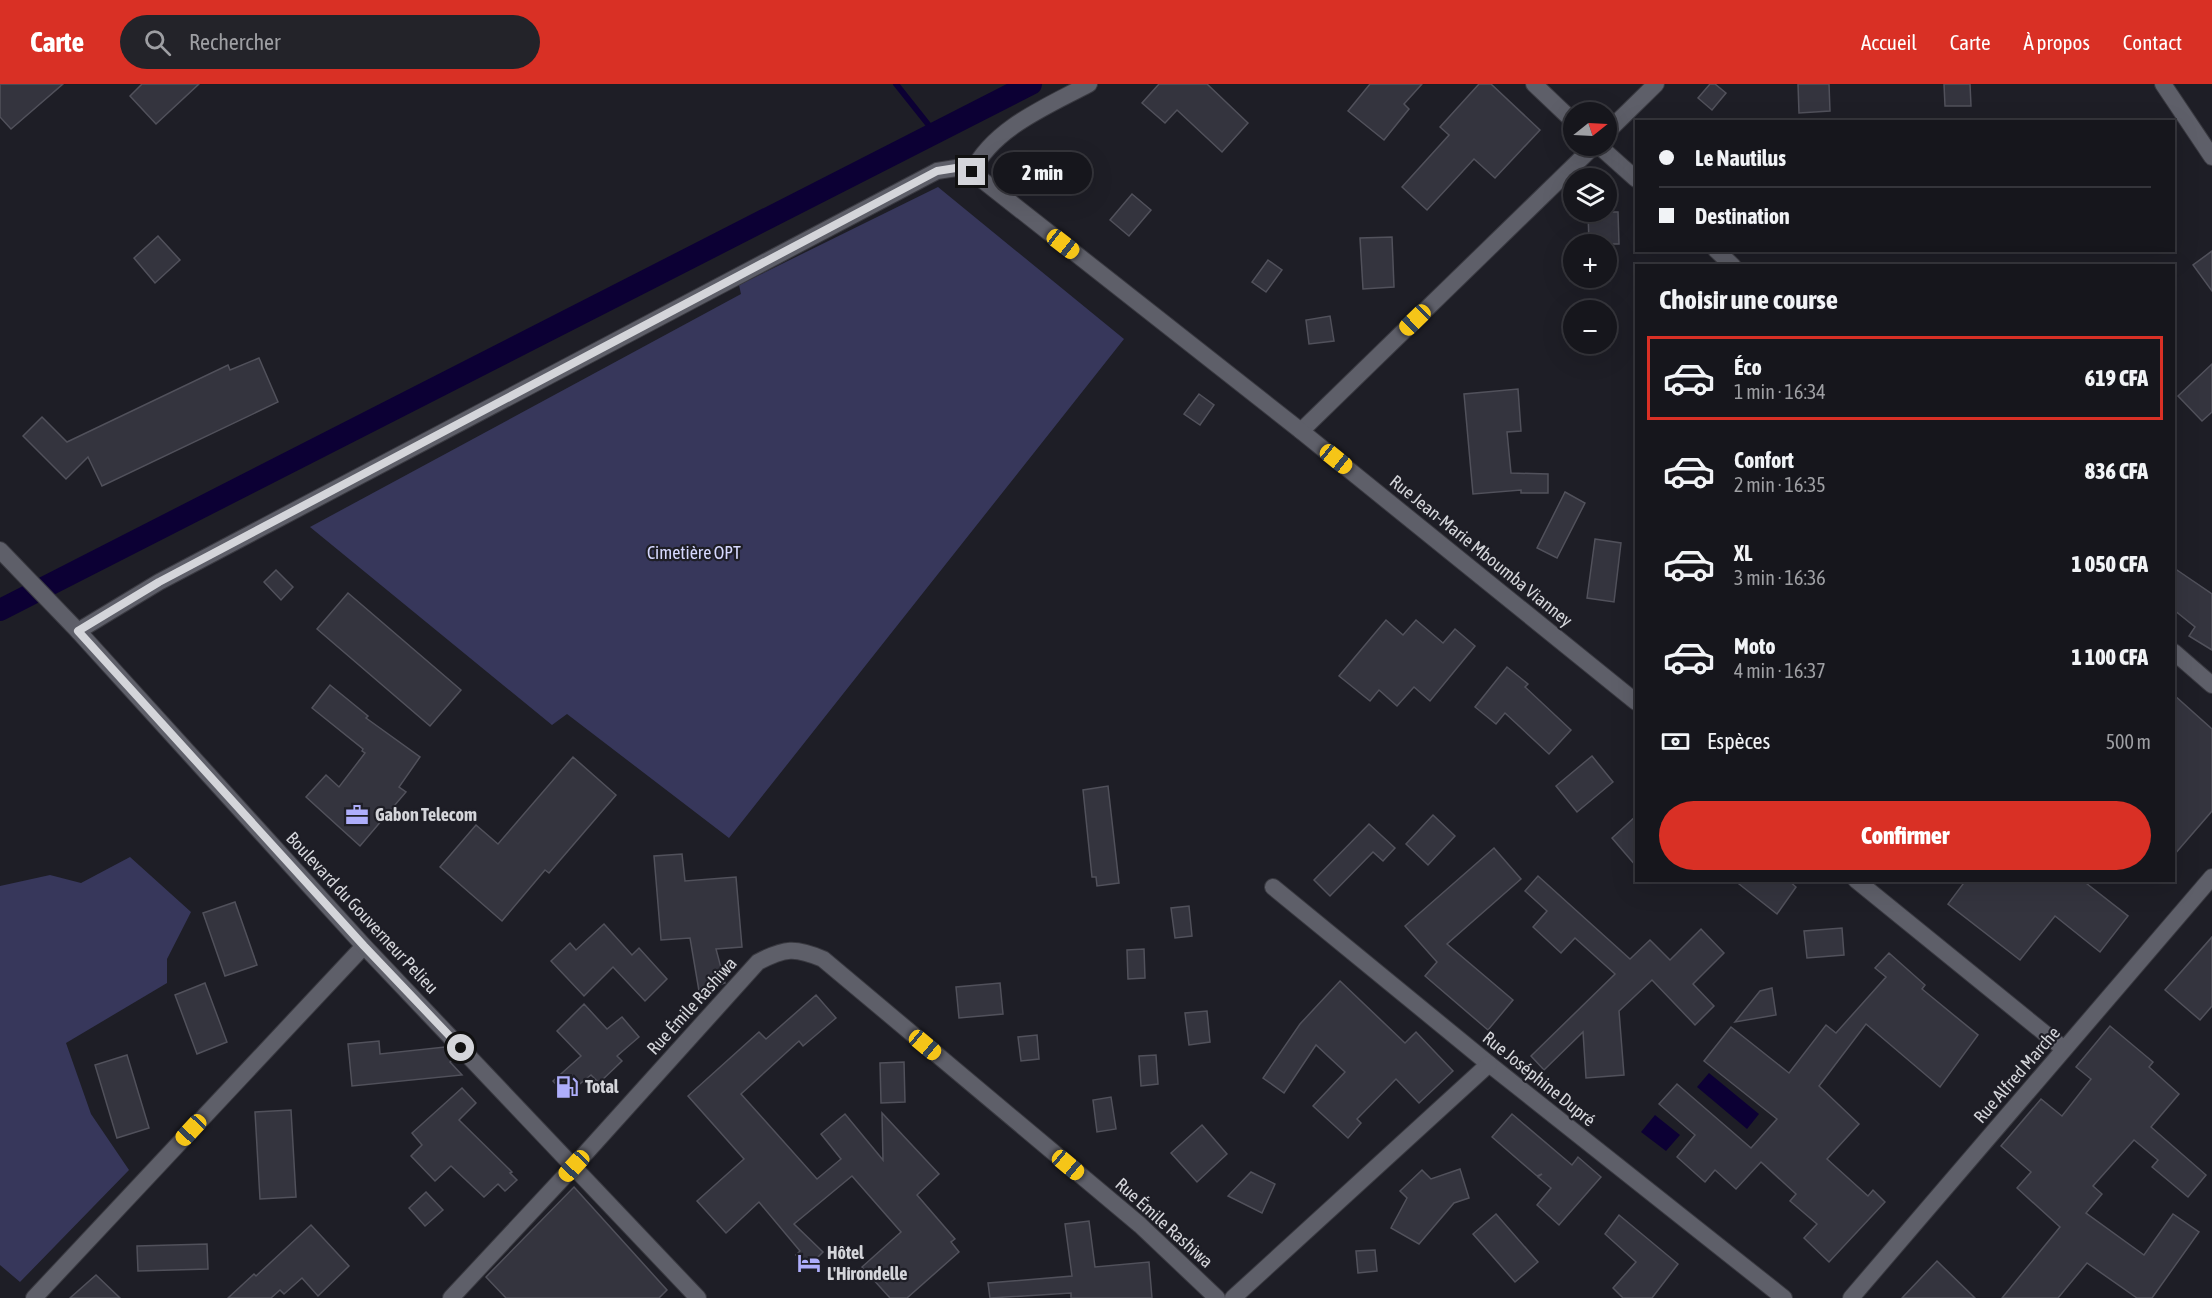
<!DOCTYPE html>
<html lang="fr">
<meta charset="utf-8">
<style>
body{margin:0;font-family:"Asap Condensed",sans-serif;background:#232329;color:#f1f3f6;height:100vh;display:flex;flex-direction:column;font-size:22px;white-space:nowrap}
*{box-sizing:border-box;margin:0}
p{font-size:20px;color:#9e9fa3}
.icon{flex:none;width:33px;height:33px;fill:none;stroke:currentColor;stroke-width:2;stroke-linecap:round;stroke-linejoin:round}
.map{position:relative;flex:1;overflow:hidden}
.drawer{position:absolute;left:1635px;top:180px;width:540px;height:618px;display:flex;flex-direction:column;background:#16161c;border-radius:0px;box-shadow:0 6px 24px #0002,0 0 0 2px #35353b}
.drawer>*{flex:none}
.banner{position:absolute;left:1635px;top:36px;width:540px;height:132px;border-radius:0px;box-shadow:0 6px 24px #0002,0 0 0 2px #35353b;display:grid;align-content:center;height:132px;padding:0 24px;background:#16161c}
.needle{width:39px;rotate:72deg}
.fabs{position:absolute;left:1563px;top:18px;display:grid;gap:12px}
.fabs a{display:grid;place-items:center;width:54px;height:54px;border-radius:50%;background:#16161c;box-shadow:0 6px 24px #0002,0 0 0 2px #35353b;font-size:30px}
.end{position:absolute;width:27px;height:27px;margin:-14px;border:8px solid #d4d5da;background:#111;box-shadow:0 0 0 3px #111}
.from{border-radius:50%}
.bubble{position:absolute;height:42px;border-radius:21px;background:#16161c;box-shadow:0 6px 24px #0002,0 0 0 2px #35353b;font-size:20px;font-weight:800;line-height:42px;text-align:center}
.car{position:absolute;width:18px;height:36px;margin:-18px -9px;border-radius:8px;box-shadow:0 0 4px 2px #0007;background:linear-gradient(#f5c518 24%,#345 0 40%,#f5c518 0 76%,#345 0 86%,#f5c518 0)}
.banner b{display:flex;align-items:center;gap:21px;height:57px;font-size:22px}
.banner b+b{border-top:2px solid #35353b}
.banner i{width:15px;height:15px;background:#f1f3f6}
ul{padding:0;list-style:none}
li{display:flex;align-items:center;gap:18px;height:84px;margin:0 12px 9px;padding:0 12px;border:3px solid transparent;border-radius:0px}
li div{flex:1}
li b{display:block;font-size:22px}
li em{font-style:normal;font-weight:800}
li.current{border-color:#d93025}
li>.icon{width:54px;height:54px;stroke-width:1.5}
h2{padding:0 24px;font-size:27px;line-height:72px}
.pay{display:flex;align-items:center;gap:15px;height:66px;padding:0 24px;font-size:22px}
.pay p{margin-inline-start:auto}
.primary-button{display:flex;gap:12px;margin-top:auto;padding:12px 24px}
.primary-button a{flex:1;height:69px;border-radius:36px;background:#d93025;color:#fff;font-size:24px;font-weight:800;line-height:69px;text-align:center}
header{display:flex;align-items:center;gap:36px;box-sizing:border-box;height:84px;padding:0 30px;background:#d93025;color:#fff}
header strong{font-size:28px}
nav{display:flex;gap:33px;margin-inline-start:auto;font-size:21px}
.search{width:420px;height:54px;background:#232329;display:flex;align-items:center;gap:15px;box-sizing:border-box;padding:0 21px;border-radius:33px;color:#9e9fa3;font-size:22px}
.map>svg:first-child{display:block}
.green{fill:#37375b}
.water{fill:#0c0034}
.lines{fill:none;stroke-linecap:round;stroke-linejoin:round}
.stream{stroke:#0c0034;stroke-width:6}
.canal{stroke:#0c0034;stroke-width:22}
.building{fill:#34343e;stroke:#51515b;stroke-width:1.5}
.minor-casing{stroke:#393940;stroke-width:18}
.tertiary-casing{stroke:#393940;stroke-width:18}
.minor{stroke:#5e5f69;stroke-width:16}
.tertiary{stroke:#5e5f69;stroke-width:16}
.route{stroke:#d4d5da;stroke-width:8}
.labels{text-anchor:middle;stroke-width:4.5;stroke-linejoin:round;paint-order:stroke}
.street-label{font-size:18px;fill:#d4d5da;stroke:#1e1e26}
.park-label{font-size:18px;fill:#d7d9ff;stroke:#1e1e26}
.poi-label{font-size:18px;font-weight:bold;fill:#d4d5da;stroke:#1e1e26;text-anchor:start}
</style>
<header>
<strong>Carte</strong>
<div class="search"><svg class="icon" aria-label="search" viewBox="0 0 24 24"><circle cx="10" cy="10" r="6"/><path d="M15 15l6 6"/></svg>Rechercher</div>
<nav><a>Accueil</a><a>Carte</a><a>À propos</a><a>Contact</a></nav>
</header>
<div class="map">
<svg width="2212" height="1214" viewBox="0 0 2212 1214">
<rect width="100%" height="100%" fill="#1e1e26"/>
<g class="green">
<polygon points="938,103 1124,255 729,754 567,630 552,641 310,443 741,210 739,201"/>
<polygon points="130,773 191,828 167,875 167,899 66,959 91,1030 129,1086 20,1198 0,1181 0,802 50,791 81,799"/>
</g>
<g class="water">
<polygon points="1709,989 1759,1030 1747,1045 1697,1003"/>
<polygon points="1655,1031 1680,1051 1666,1067 1641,1048"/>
</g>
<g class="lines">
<polyline class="stream" points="896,0 935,49"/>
<polyline class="canal" points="0,526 1031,0"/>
</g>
<g class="building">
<polygon points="0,0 63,0 11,45 0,33"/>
<polygon points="142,0 199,0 156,40 130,12"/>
<polygon points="1159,0 1207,0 1248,39 1222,68 1177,26 1165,39 1142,19"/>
<polygon points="1370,0 1422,0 1404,20 1409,25 1384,56 1348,27"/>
<polygon points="1479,0 1491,0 1540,46 1495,94 1474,75 1427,126 1402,103 1449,51 1440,43"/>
<polygon points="1710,0 1715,0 1726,9 1712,26 1698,14"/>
<polygon points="1798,0 1829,0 1830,27 1799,29"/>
<polygon points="1944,0 1970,0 1971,22 1945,22"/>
<polygon points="1132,110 1151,126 1129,152 1110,136"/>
<polygon points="1588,128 1618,128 1619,160 1589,160"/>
<polygon points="158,152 180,176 155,199 134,174"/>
<polygon points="1392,153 1394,203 1363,205 1360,154"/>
<polygon points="2212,167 2212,207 2193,181"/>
<polygon points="1268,176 1282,186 1266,208 1252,198"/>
<polygon points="1330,232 1334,257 1309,260 1306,236"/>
<polygon points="259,274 278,318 102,402 88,373 66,395 23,352 42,333 67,358 228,281 230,286"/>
<polygon points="2212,280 2212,328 2202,337 2178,312"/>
<polygon points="1518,305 1521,347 1507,348 1511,389 1548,390 1548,409 1521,409 1521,406 1473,410 1464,310"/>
<polygon points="1199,310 1214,321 1200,341 1184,330"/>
<polygon points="1565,408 1585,419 1557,474 1537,464"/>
<polygon points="1595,455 1621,459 1614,518 1587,514"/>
<polygon points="2174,484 2212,510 2212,566 2189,552 2195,543 2174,526"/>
<polygon points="276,486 293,503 281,516 264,498"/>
<polygon points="348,509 461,606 430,642 317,545"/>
<polygon points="1386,536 1403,551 1416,536 1443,559 1455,545 1475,562 1430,617 1414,603 1397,622 1379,606 1370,617 1339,592"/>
<polygon points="1507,583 1528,600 1525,603 1571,646 1549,670 1505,629 1496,640 1475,623"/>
<polygon points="330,601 368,632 366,634 420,673 399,703 406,708 360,762 306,713 326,691 339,703 365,669 362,667 363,665 312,624"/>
<polygon points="2174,611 2212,645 2212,727 2174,771"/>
<polygon points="1592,672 1613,698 1577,728 1556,702"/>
<polygon points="573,673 616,711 549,789 545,786 502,837 440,783 476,741 498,760"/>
<polygon points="1108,702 1119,799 1097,802 1096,793 1092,793 1083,706"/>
<polygon points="1433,731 1455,752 1428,781 1406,760"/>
<polygon points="1636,732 1636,782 1612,754"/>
<polygon points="1369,740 1395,764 1383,777 1373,768 1330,812 1314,796"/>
<polygon points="1494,764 1521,795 1447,860 1513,916 1488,946 1425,892 1437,878 1405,842"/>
<polygon points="682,770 685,797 736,793 742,863 716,865 725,899 699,907 690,854 661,856 654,772"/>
<polygon points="1538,792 1630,875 1650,856 1670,876 1701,845 1724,869 1693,900 1714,922 1695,941 1652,896 1619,927 1624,991 1586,994 1583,948 1544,986 1531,972 1615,890 1575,854 1561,869 1533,843 1547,827 1525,807"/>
<polygon points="1734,796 1788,796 1796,803 1777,830"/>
<polygon points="1966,796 2082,796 2128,832 2100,868 2055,832 2020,876 1948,820"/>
<polygon points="235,818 257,881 225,892 203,829"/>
<polygon points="1189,822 1192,852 1175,854 1171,824"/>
<polygon points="604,840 632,871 639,864 667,895 645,917 613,883 584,912 551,877 570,859 576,866"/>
<polygon points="1842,844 1844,871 1807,874 1804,847"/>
<polygon points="2212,853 2212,922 2200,936 2165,906"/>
<polygon points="1144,865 1145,894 1128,895 1127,866"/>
<polygon points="1889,869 1925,901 1922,905 1978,951 1940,1003 1866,940 1819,1002 1859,1040 1827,1075 1868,1112 1873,1106 1885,1118 1829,1178 1804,1154 1817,1140 1790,1117 1796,1110 1761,1078 1736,1105 1715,1086 1705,1098 1677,1073 1695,1051 1659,1020 1677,1000 1751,1064 1777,1035 1704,977 1731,943 1789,989 1826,941 1836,949 1886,893 1875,884"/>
<polygon points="1340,897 1405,959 1416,948 1453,987 1419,1019 1396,995 1357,1035 1361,1039 1348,1054 1313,1022 1345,988 1316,961 1284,1009 1263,994 1300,940"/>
<polygon points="205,899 227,958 197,970 175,911"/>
<polygon points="1000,899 1003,930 959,934 956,903"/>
<polygon points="1772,904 1776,931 1735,938 1760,907"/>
<polygon points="816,911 836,934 803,962 799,957 741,1010 817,1095 841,1075 821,1050 845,1030 883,1076 882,1029 939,1090 917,1111 955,1155 951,1158 959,1168 907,1214 890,1214 862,1183 901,1148 852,1092 794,1140 823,1168 809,1182 796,1171 800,1167 759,1118 726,1149 697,1117 744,1075 688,1012 759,948 766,955"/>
<polygon points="584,920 607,945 622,933 639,953 617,972 622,977 599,999 591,991 566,1011 553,997 581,972 557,947"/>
<polygon points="1207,927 1210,958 1189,961 1185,929"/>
<polygon points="2110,942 2153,978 2149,983 2179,1010 2151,1043 2206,1091 2188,1113 2152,1083 2158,1076 2134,1056 2093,1102 2102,1110 2086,1129 2144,1171 2173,1130 2199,1148 2152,1214 2137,1214 2087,1179 2058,1214 2002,1214 2060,1143 2017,1104 2031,1088 2001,1062 2041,1015 2062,1032 2091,995 2076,983"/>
<polygon points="1037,951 1039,975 1021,977 1018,953"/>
<polygon points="379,957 380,970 445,963 455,973 450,978 462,991 352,1002 348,960"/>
<polygon points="127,971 149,1044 117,1054 95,981"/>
<polygon points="1156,971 1158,1000 1141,1002 1139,972"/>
<polygon points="904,978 905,1018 881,1019 880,979"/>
<polygon points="462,1004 476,1019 459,1036 512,1088 510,1089 517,1096 505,1107 498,1100 484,1113 451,1082 435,1097 411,1072 422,1061 412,1049"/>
<polygon points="1111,1013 1116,1045 1097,1048 1093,1016"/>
<polygon points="291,1026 296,1113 260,1115 255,1028"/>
<polygon points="1512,1030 1572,1081 1578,1073 1601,1093 1559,1141 1537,1121 1551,1104 1538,1093 1542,1090 1537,1092 1492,1053"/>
<polygon points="1202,1041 1227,1070 1197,1098 1171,1069"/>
<polygon points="1460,1085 1469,1114 1454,1119 1419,1160 1391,1144 1407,1114 1400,1107 1422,1086 1431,1095"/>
<polygon points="1251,1088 1275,1100 1262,1129 1228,1112"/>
<polygon points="574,1103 667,1206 659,1214 506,1214 486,1193"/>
<polygon points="426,1108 443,1126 425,1142 409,1124"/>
<polygon points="1496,1130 1538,1178 1515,1198 1473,1150"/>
<polygon points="1619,1131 1678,1180 1652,1214 1623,1214 1613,1204 1636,1178 1605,1150"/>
<polygon points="1089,1137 1095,1183 1149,1178 1152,1214 1071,1214 1071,1209 990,1214 988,1199 1072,1192 1065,1140"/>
<polygon points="311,1141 349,1182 318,1212 302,1194 284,1210 280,1206 271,1214 228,1214 254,1190 256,1192"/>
<polygon points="207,1160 208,1185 138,1187 137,1162"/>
<polygon points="1375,1166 1377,1187 1358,1189 1356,1167"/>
<polygon points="1937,1177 1975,1214 1902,1214"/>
<polygon points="96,1191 120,1214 70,1214"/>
</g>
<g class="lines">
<g class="minor-casing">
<g id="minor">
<polyline points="1534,0 1574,38"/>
<polyline points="2163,0 2212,73"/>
<polyline points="1606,49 1656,0"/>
<polyline points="1599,62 1636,95"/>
<path d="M972,88C993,44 1048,22 1089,0"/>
<polyline points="1716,166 1733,182"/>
<polyline points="1301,347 1594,62"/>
<polyline points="78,547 159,498 937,87 956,84 972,88 1301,347 1636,618"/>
<polyline points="2174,568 2212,601"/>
<polyline points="1856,796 2064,965"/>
<polyline points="1273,803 1489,980 1784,1214"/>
<polyline points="34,1214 364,862"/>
<path d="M451,1214L574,1082L758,878C785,864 795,863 823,875L1140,1141L1217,1214"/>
<polyline points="1233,1214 1489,980"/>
</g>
</g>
<g class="tertiary-casing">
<g id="tertiary">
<polyline points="0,466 78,547 364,862 698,1214"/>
<polyline points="1851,1214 2212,793"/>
</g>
</g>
<use href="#minor" class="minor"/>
<use href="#tertiary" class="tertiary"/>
</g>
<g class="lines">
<polyline class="route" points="461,964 364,862 78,547 159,498 937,87 956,84 972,88"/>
</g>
<defs>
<g id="office-bare" transform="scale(1.8)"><path d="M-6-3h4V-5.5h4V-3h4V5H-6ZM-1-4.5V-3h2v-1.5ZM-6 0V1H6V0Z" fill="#aeaefb" stroke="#1e1e26" stroke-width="2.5" paint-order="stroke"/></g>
<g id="fuel-bare" transform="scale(1.8)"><path d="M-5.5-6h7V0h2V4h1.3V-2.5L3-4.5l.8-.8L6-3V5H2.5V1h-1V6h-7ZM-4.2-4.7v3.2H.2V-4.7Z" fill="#aeaefb" stroke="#1e1e26" stroke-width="2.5" paint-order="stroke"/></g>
<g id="hotel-bare" transform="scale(1.8)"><path d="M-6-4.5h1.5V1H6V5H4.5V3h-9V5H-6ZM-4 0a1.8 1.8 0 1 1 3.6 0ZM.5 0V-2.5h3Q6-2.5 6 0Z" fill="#aeaefb" stroke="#1e1e26" stroke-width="2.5" paint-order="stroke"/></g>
</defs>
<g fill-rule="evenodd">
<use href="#office-bare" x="357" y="731"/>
<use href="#fuel-bare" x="567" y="1003"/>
<use href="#hotel-bare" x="809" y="1179"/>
</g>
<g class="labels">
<g class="street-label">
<text transform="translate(1481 467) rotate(39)" y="6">Rue Jean-Marie Mboumba Vianney</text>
<text transform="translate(362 829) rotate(47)" y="6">Boulevard du Gouverneur Pelieu</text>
<text transform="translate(692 922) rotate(-48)" y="6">Rue Émile Rashiwa</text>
<text transform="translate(2017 991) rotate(-49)" y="6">Rue Alfred Marche</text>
<text transform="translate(1539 995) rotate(39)" y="6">Rue Joséphine Dupré</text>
<text transform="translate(1164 1139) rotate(42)" y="6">Rue Émile Rashiwa</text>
</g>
<g class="park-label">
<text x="694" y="475">Cimetière OPT</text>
</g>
<g class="poi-label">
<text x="375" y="737">Gabon Telecom</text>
<text x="585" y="1009">Total</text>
<text x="827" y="1175">Hôtel<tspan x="827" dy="21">L'Hirondelle</tspan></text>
</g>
</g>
</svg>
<div class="fabs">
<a><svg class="needle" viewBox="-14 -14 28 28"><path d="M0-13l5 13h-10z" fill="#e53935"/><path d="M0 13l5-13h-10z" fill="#9e9fa3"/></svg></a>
<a><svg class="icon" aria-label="layers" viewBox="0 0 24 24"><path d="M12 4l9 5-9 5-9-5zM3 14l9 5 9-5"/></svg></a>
<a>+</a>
<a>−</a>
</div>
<i class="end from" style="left:461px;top:964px"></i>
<i class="end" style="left:972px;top:88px"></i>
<div class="bubble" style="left:993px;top:68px;width:99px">2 min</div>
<i class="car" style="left:1063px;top:160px;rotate:128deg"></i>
<i class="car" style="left:1415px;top:236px;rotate:226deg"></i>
<i class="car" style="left:1336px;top:375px;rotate:129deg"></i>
<i class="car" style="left:925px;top:961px;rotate:130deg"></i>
<i class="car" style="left:191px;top:1046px;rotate:223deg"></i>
<i class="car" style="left:1068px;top:1081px;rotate:130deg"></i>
<i class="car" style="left:574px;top:1082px;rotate:223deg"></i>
<div class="banner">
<b><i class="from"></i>Le Nautilus</b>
<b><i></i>Destination</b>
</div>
<section class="drawer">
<h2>Choisir une course</h2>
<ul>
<li class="current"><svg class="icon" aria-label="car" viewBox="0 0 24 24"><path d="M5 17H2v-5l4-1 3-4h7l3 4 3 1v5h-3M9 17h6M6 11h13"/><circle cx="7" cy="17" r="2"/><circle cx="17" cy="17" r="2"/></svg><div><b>Éco</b><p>1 min · 16:34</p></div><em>619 CFA</em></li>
<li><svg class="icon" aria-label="car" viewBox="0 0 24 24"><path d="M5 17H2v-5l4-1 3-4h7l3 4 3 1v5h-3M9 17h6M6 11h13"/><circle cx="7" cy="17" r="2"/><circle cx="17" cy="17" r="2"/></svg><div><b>Confort</b><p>2 min · 16:35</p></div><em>836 CFA</em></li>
<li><svg class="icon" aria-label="car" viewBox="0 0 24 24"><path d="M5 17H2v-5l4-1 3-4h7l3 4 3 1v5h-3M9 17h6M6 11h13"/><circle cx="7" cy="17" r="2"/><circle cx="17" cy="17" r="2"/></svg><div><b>XL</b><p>3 min · 16:36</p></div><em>1 050 CFA</em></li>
<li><svg class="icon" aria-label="car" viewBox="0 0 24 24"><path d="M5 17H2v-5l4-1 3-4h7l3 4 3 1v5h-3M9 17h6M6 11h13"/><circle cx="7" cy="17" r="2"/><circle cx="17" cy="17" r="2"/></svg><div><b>Moto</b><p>4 min · 16:37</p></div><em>1 100 CFA</em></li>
</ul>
<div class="pay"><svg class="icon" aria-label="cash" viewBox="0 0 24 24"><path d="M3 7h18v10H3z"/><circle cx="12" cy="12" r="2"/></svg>Espèces<p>500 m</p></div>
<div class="primary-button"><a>Confirmer</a></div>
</section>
</div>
